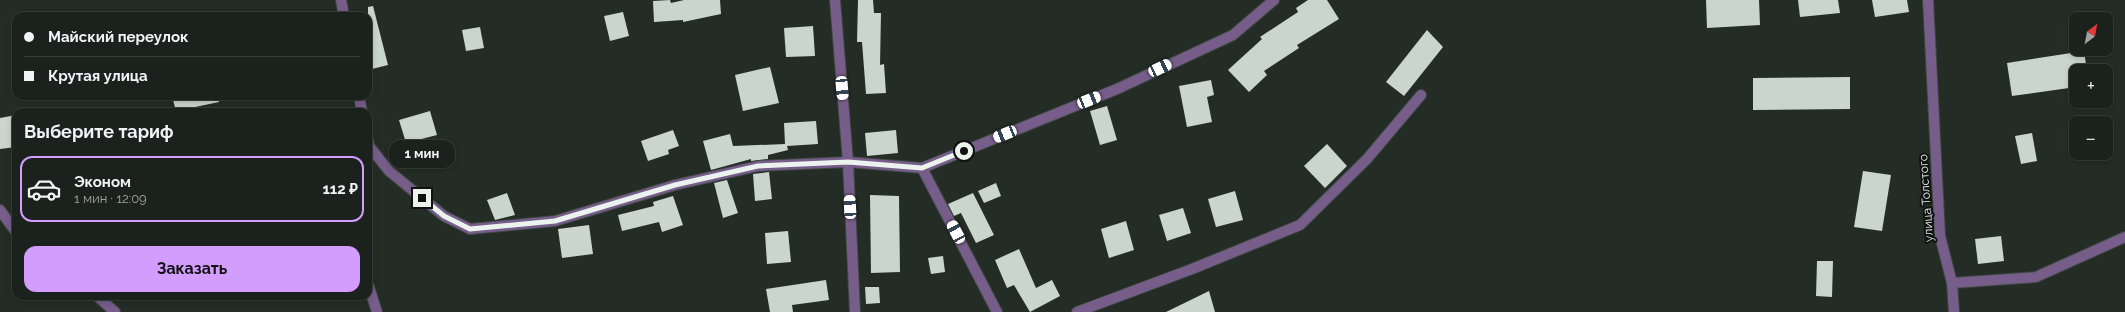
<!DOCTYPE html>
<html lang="ru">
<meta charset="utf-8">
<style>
body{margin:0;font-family:Raleway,sans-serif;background:#282e29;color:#f1f3f6;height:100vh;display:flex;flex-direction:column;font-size:15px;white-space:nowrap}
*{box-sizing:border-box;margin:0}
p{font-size:13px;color:#a0a3a3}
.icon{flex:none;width:22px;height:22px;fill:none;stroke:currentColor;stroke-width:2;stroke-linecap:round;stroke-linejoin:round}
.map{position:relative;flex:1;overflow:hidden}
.side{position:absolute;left:12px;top:108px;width:360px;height:192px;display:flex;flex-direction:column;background:#1b211c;border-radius:12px;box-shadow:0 2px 6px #0003,0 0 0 1px #393e3b}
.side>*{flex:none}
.top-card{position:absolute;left:12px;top:12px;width:360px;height:88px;border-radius:12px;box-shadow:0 2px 6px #0003,0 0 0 1px #393e3b;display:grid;align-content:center;height:88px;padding:0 12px;background:#1b211c}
.needle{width:26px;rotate:32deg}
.tools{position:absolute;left:2069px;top:12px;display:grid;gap:8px}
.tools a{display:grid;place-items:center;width:44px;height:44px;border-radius:8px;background:#1b211c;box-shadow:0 2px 6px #0003,0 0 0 1px #393e3b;font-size:20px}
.end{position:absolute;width:18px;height:18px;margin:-9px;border:5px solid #ecf2ee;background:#111;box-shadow:0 0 0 2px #111}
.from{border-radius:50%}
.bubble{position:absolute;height:28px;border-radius:12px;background:#1b211c;box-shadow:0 2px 6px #0003,0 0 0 1px #393e3b;font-size:13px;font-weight:700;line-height:28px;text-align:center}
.car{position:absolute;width:12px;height:24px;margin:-12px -6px;border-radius:5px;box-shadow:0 0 3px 1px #0007;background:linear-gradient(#fff 24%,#345 0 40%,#fff 0 76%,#345 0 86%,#fff 0)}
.top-card b{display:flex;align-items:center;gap:14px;height:38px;font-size:15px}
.top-card b+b{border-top:1px solid #393e3b}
.top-card i{width:10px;height:10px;background:#f1f3f6}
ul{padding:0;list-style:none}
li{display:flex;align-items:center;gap:12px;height:66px;margin:0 8px 6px;padding:0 4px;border:2px solid transparent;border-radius:12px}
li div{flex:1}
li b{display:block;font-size:15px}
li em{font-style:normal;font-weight:700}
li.active{border-color:#d29dfd}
li>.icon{width:36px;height:36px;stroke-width:1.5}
h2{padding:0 12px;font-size:18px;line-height:48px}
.action{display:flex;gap:8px;margin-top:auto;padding:8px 12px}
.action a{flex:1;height:46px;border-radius:12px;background:#d29dfd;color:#111;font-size:16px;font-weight:700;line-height:46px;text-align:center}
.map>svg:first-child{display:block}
.building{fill:#cad5ce}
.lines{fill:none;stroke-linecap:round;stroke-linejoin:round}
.minor-casing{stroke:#404842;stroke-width:12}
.tertiary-casing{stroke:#404842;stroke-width:12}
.minor{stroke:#765d8a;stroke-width:10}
.tertiary{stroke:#765d8a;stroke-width:10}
.route{stroke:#ecf2ee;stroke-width:5}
.labels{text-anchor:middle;stroke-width:4;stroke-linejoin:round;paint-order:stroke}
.street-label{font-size:12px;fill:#ecf2ee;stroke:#101311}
</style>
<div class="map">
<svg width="2125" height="312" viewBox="0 0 2125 312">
<rect width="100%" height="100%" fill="#242c26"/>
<g class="building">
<polygon points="670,0 671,3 684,0 720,0 721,14 683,22 683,20 654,22 653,1"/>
<polygon points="858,0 873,0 874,13 881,13 880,65 884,64 886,93 866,94 862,42 857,42"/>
<polygon points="1308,0 1327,0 1339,19 1297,45 1299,48 1264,71 1267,75 1249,92 1228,70 1262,39 1260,37 1298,12 1296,8"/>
<polygon points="1706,0 1759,0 1760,25 1707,28"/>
<polygon points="1798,0 1838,0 1840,13 1800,17"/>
<polygon points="1872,0 1907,0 1909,12 1875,17"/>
<polygon points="373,6 388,65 368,70 368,7"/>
<polygon points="623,12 629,36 610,41 604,16"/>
<polygon points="813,26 815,56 786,57 784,28"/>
<polygon points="480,27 484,48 466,51 462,30"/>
<polygon points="1427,30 1443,47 1404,96 1386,82"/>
<polygon points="2084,51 2087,71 2076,71 2076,87 2012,96 2007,63"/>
<polygon points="770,67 779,103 743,111 735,75"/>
<polygon points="1850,77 1850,109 1753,110 1753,78"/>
<polygon points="1211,80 1214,95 1207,97 1212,122 1187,127 1179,86"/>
<polygon points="172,96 218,96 219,102 176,111"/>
<polygon points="1107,106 1117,140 1100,145 1090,111"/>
<polygon points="430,111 437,135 406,143 399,120"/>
<polygon points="16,115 16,147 0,149 0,118"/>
<polygon points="816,121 818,144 787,146 788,150 768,155 768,159 751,161 751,159 711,170 703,141 730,134 733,146 785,144 784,123"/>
<polygon points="673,130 679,146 668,150 669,154 648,161 641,141"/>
<polygon points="896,130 898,153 867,156 865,133"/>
<polygon points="2032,133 2037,161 2021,164 2015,136"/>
<polygon points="1327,144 1347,166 1325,188 1304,166"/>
<polygon points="1863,171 1891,175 1882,231 1854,227"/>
<polygon points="769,172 772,199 755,201 753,174"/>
<polygon points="727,180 738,213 723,218 714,183"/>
<polygon points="996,183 1001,196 984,203 978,191"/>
<polygon points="1235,191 1243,220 1216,227 1208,199"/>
<polygon points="507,193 515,215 495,220 487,200"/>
<polygon points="973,193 994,235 976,243 961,213 954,216 948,204"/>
<polygon points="870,195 899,196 900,272 871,273"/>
<polygon points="673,196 683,225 662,232 659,222 622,231 618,215 654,206 653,202"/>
<polygon points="1183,208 1191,233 1167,241 1159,215"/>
<polygon points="1126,221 1134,250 1109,258 1101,229"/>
<polygon points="589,225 593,254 562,258 558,229"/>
<polygon points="788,231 791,262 767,264 765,233"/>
<polygon points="2001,236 2004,261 1978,264 1975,239"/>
<polygon points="1019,249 1036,288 1052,280 1060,296 1030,312 1014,285 1007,288 995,260"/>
<polygon points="943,256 945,272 931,274 928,258"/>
<polygon points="1817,261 1833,261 1832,297 1816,296"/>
<polygon points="826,280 829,300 792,305 793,312 770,312 766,289"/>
<polygon points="865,287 879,287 880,303 866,304"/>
<polygon points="1209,291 1215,312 1166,312"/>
</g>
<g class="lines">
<g class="minor-casing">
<g id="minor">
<polyline points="341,0 344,16"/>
<polyline points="835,0 848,162 855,312"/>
<polyline points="359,96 362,112"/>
<polyline points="368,140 369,146 389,171 444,216 470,229 555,221 675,185 758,166 848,162 922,168 1117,89 1233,35 1274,0"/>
<polyline points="922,168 997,312"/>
<polyline points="0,210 16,232"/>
<polyline points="1940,236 1952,283 2036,277 2125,237"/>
<polyline points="1952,283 1954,312"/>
<polyline points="368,284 377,312"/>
<polyline points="97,296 115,312"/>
<polyline points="1077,312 1192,269 1300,225 1367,159 1421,95"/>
</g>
</g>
<g class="tertiary-casing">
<polyline id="tertiary" points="1928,0 1940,236"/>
</g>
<use href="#minor" class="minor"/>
<use href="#tertiary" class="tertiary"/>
</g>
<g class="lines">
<polyline class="route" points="422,198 444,216 470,229 555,221 675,185 758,166 848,162 922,168 964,151"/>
</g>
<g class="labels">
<g class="street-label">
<text transform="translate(1926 198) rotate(-94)" y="4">улица Толстого</text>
</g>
</g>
</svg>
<div class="tools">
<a><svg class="needle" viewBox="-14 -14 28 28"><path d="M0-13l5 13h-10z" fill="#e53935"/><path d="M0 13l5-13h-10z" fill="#a0a3a3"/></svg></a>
<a>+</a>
<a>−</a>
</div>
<i class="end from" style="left:964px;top:151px"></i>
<i class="end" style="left:422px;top:198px"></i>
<div class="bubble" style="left:389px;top:140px;width:66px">1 мин</div>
<i class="car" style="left:1160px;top:68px;rotate:65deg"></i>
<i class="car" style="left:842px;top:88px;rotate:175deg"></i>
<i class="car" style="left:1089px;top:100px;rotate:68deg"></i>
<i class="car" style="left:1005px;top:134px;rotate:248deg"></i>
<i class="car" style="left:850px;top:207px;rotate:357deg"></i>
<i class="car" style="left:956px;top:232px;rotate:332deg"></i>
<div class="top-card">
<b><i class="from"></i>Майский переулок</b>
<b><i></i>Крутая улица</b>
</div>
<section class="side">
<h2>Выберите тариф</h2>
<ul>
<li class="active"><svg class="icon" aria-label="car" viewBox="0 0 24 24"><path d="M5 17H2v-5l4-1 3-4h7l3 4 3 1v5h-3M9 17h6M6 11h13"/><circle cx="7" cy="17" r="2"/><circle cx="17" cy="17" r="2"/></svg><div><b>Эконом</b><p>1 мин · 12:09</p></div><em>112 ₽</em></li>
</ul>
<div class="action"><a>Заказать</a></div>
</section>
</div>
